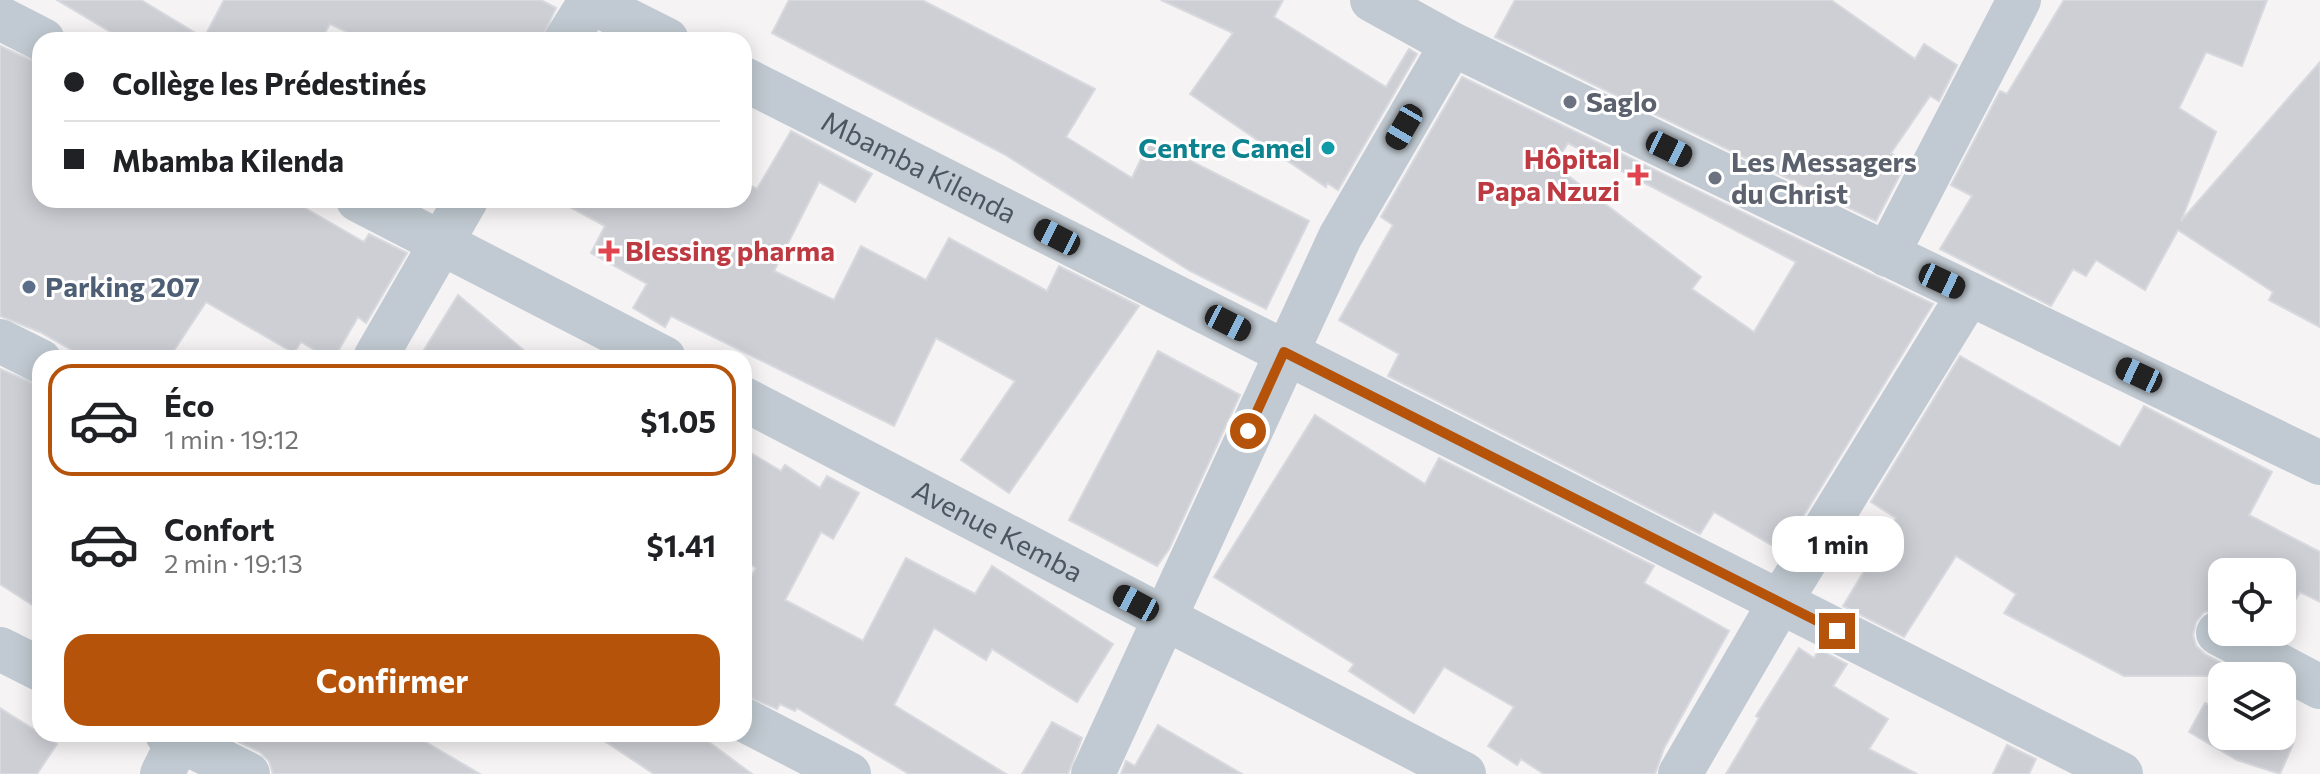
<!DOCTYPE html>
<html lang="fr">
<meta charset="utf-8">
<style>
body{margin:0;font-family:Commissioner,sans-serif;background:#f2f2f2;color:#202124;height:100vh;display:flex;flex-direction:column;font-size:30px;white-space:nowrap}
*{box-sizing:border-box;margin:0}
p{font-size:26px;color:#757577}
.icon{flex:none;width:44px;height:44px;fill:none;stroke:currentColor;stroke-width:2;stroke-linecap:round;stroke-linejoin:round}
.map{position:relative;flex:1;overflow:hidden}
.details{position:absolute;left:32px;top:350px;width:720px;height:392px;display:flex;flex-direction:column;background:#fff;border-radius:24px;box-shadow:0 4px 20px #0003}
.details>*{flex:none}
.top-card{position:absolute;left:32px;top:32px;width:720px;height:176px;border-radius:24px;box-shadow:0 4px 20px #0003;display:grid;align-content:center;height:176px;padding:0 32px;background:#fff}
.tools{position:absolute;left:2208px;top:558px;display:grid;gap:16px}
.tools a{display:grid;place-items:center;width:88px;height:88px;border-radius:16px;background:#fff;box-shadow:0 4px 20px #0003;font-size:40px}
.end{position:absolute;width:36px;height:36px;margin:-18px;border:10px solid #b45309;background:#fff;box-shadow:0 0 0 4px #fff}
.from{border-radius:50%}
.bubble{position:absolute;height:56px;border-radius:24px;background:#fff;box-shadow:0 4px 20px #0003;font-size:26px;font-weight:700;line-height:56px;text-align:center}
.car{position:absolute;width:24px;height:48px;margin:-24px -12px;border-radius:10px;box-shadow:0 0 6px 2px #0007;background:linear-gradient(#222 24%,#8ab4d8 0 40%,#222 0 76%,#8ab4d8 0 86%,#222 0)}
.top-card b{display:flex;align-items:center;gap:28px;height:76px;font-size:30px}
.top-card b+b{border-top:2px solid #e0e0e0}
.top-card i{width:20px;height:20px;background:#202124}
ul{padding:14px 0 0;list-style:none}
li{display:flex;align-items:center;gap:24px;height:112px;margin:0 16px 12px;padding:0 16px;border:4px solid transparent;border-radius:24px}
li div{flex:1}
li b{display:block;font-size:30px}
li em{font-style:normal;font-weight:700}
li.selected{border-color:#b45309}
li>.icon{width:72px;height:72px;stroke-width:1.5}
.action{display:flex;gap:16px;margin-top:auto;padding:16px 32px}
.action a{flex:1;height:92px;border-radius:24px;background:#b45309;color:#fff;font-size:32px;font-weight:700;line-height:92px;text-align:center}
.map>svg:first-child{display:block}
.building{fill:#cdcfd5;stroke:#d7d9de;stroke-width:2;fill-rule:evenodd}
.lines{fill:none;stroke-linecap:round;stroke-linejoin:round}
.street{stroke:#c1cad2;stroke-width:44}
.route{stroke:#b45309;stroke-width:10}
.worship-dot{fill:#6b7280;stroke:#fff;stroke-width:3}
.culture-dot{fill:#0f9aa8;stroke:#fff;stroke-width:3}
.health-dot{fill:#e0444e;stroke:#fff;stroke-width:3}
.service-dot{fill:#5c6f8a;stroke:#fff;stroke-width:3}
.labels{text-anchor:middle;stroke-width:6;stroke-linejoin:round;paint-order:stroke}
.worship-label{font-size:28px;font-weight:bold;fill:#5b616d;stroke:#fff;text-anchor:start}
.culture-label{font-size:28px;font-weight:bold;fill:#0d838f;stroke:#fff;text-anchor:end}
.health-label{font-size:28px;font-weight:bold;fill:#be3a42;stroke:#fff;text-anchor:end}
.street-label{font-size:28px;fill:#4a5661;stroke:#fff}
.service-label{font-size:28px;font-weight:bold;fill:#4e5e75;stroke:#fff;text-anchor:start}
</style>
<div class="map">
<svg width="2320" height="774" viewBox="0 0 2320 774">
<rect width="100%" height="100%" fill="#f5f3f3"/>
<g class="building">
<polygon points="57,0 141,0 204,38 224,0 541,0 556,8 541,40 364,40 330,24 321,40 124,40"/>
<polygon points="789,0 922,0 1095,89 1066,137 1132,178 1150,140 1309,221 1266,309 1190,271 1004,154 772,33"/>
<polygon points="1161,0 1283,0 1274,17 1386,87 1409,49 1417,54 1338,190 1327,183 1326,187 1190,94 1233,33"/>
<polygon points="1515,0 1831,0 1915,59 1924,44 1957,65 1939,101 1930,96 1891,153 1906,163 1876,221 1495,37"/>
<polygon points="2064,0 2267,0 2242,66 2206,52 2179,108 2216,132 2181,221 2320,62 2320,327 2269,300 2273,292 2178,230 2145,290 2096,260 2086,276 2073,269 2051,306 1940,249 1972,196 1951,185 2000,91 2007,94"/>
<polygon points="0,46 40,64 40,200 291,200 364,242 369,234 407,253 366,323 358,317 334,358 328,358 301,342 294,353 206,302 169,358 86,358 40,332 0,316"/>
<path d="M1462,77L1933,304L1782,551L1714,512L1700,534L1388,376L1399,354L1339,320L1393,225L1381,217ZM1568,143L1796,262L1754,332L1692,289L1701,277L1554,165Z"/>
<polygon points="791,131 872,174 855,202 819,182 774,271 834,300 861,246 926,280 949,238 1047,291 1059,266 1139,306 1009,493 961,460 1015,381 936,338 894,426 671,316 665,327 633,308 647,284 591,253 605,226 557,200 744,200 744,182 757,189"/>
<polygon points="458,295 533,358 419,358"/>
<polygon points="1158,351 1240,395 1169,549 1157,566 1069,520"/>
<polygon points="1960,356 2120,447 2144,406 2272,472 2249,515 2320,552 2320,602 2300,592 2282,623 2282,572 2222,572 2222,609 2204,612 2196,622 2193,635 2196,646 2206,655 2246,676 2124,676 2004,613 2016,594 1956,556 1904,637 1843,606 1896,518 1871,502"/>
<polygon points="0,369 40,386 40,610 0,584"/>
<polygon points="1315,415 1425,484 1439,458 1654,566 1644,583 1729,631 1664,748 1655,774 1544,774 1521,759 1517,765 1488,746 1514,707 1444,667 1414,713 1349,671 1354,664 1214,577"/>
<polygon points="744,449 781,471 785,465 820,488 827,476 859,493 833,539 821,532 785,600 863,641 906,558 975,594 992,566 1113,644 1077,702 992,649 986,660 934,628 894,705 1006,774 909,774 797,708 795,711 780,704 777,709 744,695 744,590 756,568 744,560"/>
<polygon points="1799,648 1814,658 1819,649 1847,664 1833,686 1888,719 1869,749 1917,774 1726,774 1759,718 1756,716"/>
<polygon points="2205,703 2222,711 2222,736 2275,736 2293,744 2280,774 2237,760 2189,732"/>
<polygon points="0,708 57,744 37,774 0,774"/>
<polygon points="1052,722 1082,738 1068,774 1022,774"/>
<polygon points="1158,725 1242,774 1121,774 1126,761 1135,766"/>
<polygon points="223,734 412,734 480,774 273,774 269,761 260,752"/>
<polygon points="594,734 698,734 752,774 654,774"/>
<polygon points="2007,745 2036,759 2029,774 1993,774"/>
</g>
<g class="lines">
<g class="street">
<polyline points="588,0 667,40"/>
<polyline points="1372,0 1452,44 2320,463"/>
<polyline points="0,18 43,40"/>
<polyline points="566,40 591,0"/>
<path id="s1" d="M744,79L2121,774"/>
<polyline points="358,200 664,358"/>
<polyline points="1887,255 2019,0"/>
<polyline points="0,341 40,361"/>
<polyline points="375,358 466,200"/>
<path id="s2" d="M744,399L1464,774"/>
<polyline points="2218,633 2320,687"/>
<polyline points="0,649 40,669"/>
<polyline points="744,720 849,774"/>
<polyline points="167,734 248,774"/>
<polyline points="162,774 182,734"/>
<polyline points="1093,774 1340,237 1452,44"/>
<polyline points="1680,774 1780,602 1969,294"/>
</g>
</g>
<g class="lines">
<polyline class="route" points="1248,431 1284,352 1837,631"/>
</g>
<g class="worship-dot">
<circle cx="1570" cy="102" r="8"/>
<circle cx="1715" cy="178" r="8"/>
</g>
<circle class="culture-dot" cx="1328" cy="148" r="8"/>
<g class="health-dot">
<path d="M1634 163h8v8h8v8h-8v8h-8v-8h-8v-8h8z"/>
<path d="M605 239h8v8h8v8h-8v8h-8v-8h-8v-8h8z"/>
</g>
<circle class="service-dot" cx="29" cy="287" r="8"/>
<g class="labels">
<g class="worship-label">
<text x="1586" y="112">Saglo</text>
<text x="1731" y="172">Les Messagers<tspan x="1731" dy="32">du Christ</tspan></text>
</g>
<g class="culture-label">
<text x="1312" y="158">Centre Camel</text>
</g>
<g class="health-label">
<text x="1620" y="169">Hôpital<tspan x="1620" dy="32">Papa Nzuzi</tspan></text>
<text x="625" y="261" text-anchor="start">Blessing pharma</text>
</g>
<g class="street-label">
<text dy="10" stroke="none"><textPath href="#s1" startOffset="196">Mbamba Kilenda</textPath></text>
<text dy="10" stroke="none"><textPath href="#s2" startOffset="286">Avenue Kemba</textPath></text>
</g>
<g class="service-label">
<text x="45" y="297">Parking 207</text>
</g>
</g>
</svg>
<div class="tools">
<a><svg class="icon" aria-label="locate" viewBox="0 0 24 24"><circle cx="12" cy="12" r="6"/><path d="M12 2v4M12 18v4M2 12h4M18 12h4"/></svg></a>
<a><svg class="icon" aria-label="layers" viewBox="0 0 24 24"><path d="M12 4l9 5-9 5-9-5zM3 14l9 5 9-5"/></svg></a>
</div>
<i class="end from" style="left:1248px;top:431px"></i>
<i class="end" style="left:1837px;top:631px"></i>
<div class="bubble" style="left:1772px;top:516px;width:132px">1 min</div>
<i class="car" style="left:1404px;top:127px;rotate:210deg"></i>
<i class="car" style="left:1669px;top:149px;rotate:116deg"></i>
<i class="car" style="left:1057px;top:237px;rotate:297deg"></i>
<i class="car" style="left:1942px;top:281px;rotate:115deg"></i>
<i class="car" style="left:1228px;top:323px;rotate:117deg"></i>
<i class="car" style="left:2139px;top:375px;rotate:295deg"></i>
<i class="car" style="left:1136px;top:603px;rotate:298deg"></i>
<div class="top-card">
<b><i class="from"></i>Collège les Prédestinés</b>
<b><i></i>Mbamba Kilenda</b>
</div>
<section class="details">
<ul>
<li class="selected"><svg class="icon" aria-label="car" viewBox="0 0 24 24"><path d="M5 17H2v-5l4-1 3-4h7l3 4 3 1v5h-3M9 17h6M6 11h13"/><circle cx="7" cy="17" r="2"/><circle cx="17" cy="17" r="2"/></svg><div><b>Éco</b><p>1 min · 19:12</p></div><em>$1.05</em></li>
<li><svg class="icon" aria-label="car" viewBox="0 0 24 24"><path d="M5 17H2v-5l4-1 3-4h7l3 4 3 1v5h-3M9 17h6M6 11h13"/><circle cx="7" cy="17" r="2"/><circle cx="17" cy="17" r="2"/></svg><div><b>Confort</b><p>2 min · 19:13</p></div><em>$1.41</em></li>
</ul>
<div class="action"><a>Confirmer</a></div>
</section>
</div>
